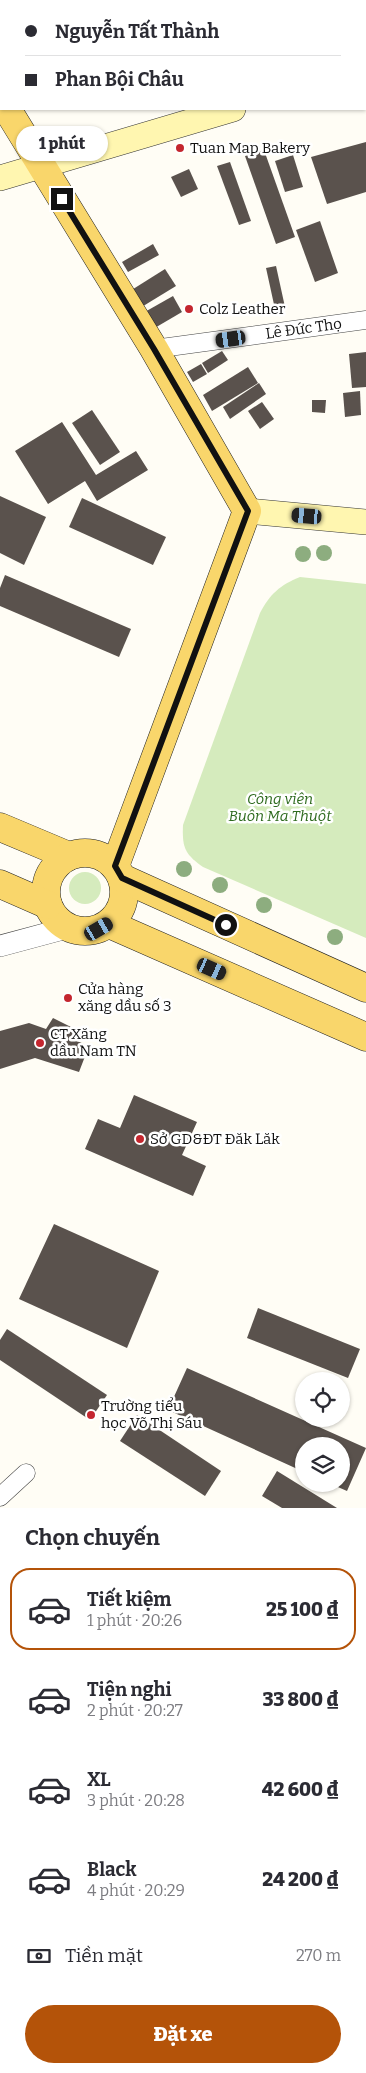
<!DOCTYPE html>
<html lang="vi">
<meta charset="utf-8">
<style>
body{margin:0;font-family:Bitter,serif;background:#f7f7f7;color:#2b2b33;height:100vh;display:flex;flex-direction:column;font-size:19px;white-space:nowrap}
*{box-sizing:border-box;margin:0}
p{font-size:16px;color:#7c7c81}
.icon{flex:none;width:28px;height:28px;fill:none;stroke:currentColor;stroke-width:2;stroke-linecap:round;stroke-linejoin:round}
.map{position:relative;height:1508px;overflow:hidden}
.panel{display:flex;flex-direction:column;background:#fff;flex:1}
.panel>*{flex:none}
.banner{position:absolute;left:0px;top:0px;width:366px;height:110px;box-shadow:0 1px 4px #0004;display:grid;align-content:center;height:110px;padding:0 25px;background:#fff}
.fabs{position:absolute;left:295px;top:1372px;display:grid;gap:10px}
.fabs a{display:grid;place-items:center;width:55px;height:55px;border-radius:50%;background:#fff;box-shadow:0 1px 4px #0004;font-size:25px}
.end{position:absolute;width:22px;height:22px;margin:-11px;border:6px solid #111;background:#fff;box-shadow:0 0 0 2px #fff}
.from{border-radius:50%}
.bubble{position:absolute;height:35px;border-radius:18px;background:#fff;box-shadow:0 1px 4px #0004;font-size:16px;font-weight:800;line-height:35px;text-align:center}
.car{position:absolute;width:15px;height:30px;margin:-15px -8px;border-radius:6px;box-shadow:0 0 4px 1px #0007;background:linear-gradient(#222 24%,#8ab4d8 0 40%,#222 0 76%,#8ab4d8 0 86%,#222 0)}
.banner b{display:flex;align-items:center;gap:18px;height:48px;font-size:19px}
.banner b+b{border-top:1px solid #e1e1e2}
.banner i{width:12px;height:12px;background:#2b2b33}
ul{padding:0;list-style:none}
li{display:flex;align-items:center;gap:15px;height:82px;margin:0 10px 8px;padding:0 15px;border:2px solid transparent;border-radius:20px}
li div{flex:1}
li b{display:block;font-size:19px}
li em{font-style:normal;font-weight:800}
li.current{border-color:#b45309}
li>.icon{width:45px;height:45px;stroke-width:1.5}
h2{padding:0 25px;font-size:22px;line-height:60px}
.pay{display:flex;align-items:center;gap:12px;height:55px;padding:0 25px;font-size:19px}
.pay p{margin-inline-start:auto}
.action{display:flex;gap:10px;margin-top:auto;padding:10px 25px}
.action a{flex:1;height:58px;border-radius:30px;background:#b45309;color:#fff;font-size:20px;font-weight:800;line-height:58px;text-align:center}
.map>svg:first-child{display:block}
.green{fill:#d5ebbd}
.building{fill:#5a524d}
.lines{fill:none;stroke-linecap:round;stroke-linejoin:round}
.minor-casing{stroke:#444;stroke-width:19}
.tertiary-casing{stroke:#444;stroke-width:22}
.secondary-casing{stroke:#333;stroke-width:26}
.primary-casing{stroke:#222;stroke-width:29}
.minor{stroke:#fff;stroke-width:18}
.tertiary{stroke:#fff;stroke-width:21}
.secondary{stroke:#fff6b0;stroke-width:25}
.primary{stroke:#f9d66b;stroke-width:28}
.tree{fill:#8dad7f}
.route{stroke:#111;stroke-width:6}
.poi-dot{fill:#c4262e;stroke:#fff;stroke-width:2}
.labels{text-anchor:middle;stroke-width:5;stroke-linejoin:round;paint-order:stroke}
.poi-label{font-size:15px;fill:#111;stroke:#fff;text-anchor:start}
.street-label{font-size:15px;fill:#111;stroke:#fff}
.park-label{font-size:15px;font-style:italic;fill:#2f6b1f;stroke:#fff}
</style>
<div class="map">
<svg width="366" height="1508" viewBox="0 0 366 1508">
<rect width="100%" height="100%" fill="#fffdf5"/>
<g class="green">
<path d="M300,577L366,584V938L203,867C185,854 182,848 183,825L260,613C270,594 280,585 300,577Z"/>
<circle cx="85" cy="888" r="16"/>
</g>
<g class="building">
<polygon points="366,142 366,192 327,204 311,157"/>
<polygon points="264,150 295,237 276,244 245,156"/>
<polygon points="293,155 303,187 285,192 275,161"/>
<polygon points="230,162 251,221 239,225 217,166"/>
<polygon points="189,169 198,189 181,197 171,177"/>
<polygon points="320,221 338,273 315,282 296,230"/>
<polygon points="153,244 159,255 128,272 122,262"/>
<polygon points="276,266 285,307 275,309 266,268"/>
<polygon points="165,269 176,286 140,308 130,291"/>
<polygon points="173,296 182,312 153,329 143,313"/>
<polygon points="222,351 228,360 208,373 202,363"/>
<polygon points="366,352 366,387 352,388 349,354"/>
<polygon points="201,364 207,374 193,382 187,372"/>
<polygon points="248,367 258,383 212,411 203,395"/>
<polygon points="259,383 266,394 230,419 223,407"/>
<polygon points="360,391 361,415 345,417 343,393"/>
<polygon points="312,400 326,400 325,413 312,412"/>
<polygon points="262,402 274,419 260,429 248,411"/>
<polygon points="92,410 120,452 100,465 72,423"/>
<polygon points="62,422 96,475 136,451 148,470 97,501 85,481 48,504 15,451"/>
<polygon points="0,496 46,517 24,565 0,553"/>
<polygon points="82,498 166,537 153,565 69,527"/>
<polygon points="5,575 131,629 119,657 0,606 0,588"/>
<polygon points="53,1018 75,1029 72,1039 89,1046 79,1072 35,1058 0,1069 0,1031 29,1023 46,1029"/>
<polygon points="134,1095 197,1122 182,1155 206,1166 193,1196 85,1149 98,1119 120,1128"/>
<polygon points="54,1224 159,1271 127,1348 19,1299"/>
<polygon points="258,1308 360,1349 348,1378 247,1338"/>
<polygon points="7,1329 107,1395 90,1420 0,1360 0,1340"/>
<polygon points="187,1368 366,1448 347,1491 331,1484 341,1484 341,1446 304,1446 304,1472 168,1410"/>
<polygon points="137,1415 221,1471 205,1496 120,1441"/>
<polygon points="277,1471 337,1508 282,1508 262,1496"/>
</g>
<g class="lines">
<g class="minor-casing">
<g id="minor">
<path id="s1" d="M154,349L366,320"/>
<polyline points="0,1497 26,1473"/>
</g>
</g>
<g class="tertiary-casing">
<polyline id="tertiary" points="0,946 67,928"/>
</g>
<g class="secondary-casing">
<g id="secondary">
<polyline points="365,70 366,70"/>
<polyline points="0,178 233,109"/>
<polyline points="247,511 366,522"/>
</g>
</g>
<g class="primary-casing">
<g id="primary">
<polyline points="7,109 154,349 247,511 115,866"/>
<polyline points="0,827 69,856"/>
<circle cx="85" cy="892" r="39"/>
<polyline points="122,878 366,988"/>
<polyline points="0,884 48,905"/>
<polyline points="109,924 366,1037"/>
</g>
</g>
<use href="#minor" class="minor"/>
<use href="#tertiary" class="tertiary"/>
<use href="#secondary" class="secondary"/>
<use href="#primary" class="primary"/>
</g>
<g class="tree">
<circle cx="324" cy="553" r="8"/>
<circle cx="303" cy="554" r="8"/>
<circle cx="184" cy="869" r="8"/>
<circle cx="220" cy="885" r="8"/>
<circle cx="264" cy="905" r="8"/>
<circle cx="335" cy="937" r="8"/>
</g>
<g class="lines">
<polyline class="route" points="62,199 154,349 248,511 115,866 122,878 226,925"/>
</g>
<g class="poi-dot">
<circle cx="180" cy="148" r="5"/>
<circle cx="189" cy="309" r="5"/>
<circle cx="68" cy="998" r="5"/>
<circle cx="40" cy="1043" r="5"/>
<circle cx="140" cy="1139" r="5"/>
<circle cx="91" cy="1415" r="5"/>
</g>
<g class="labels">
<g class="poi-label">
<text x="190" y="153">Tuan Map Bakery</text>
<text x="199" y="314">Colz Leather</text>
<text x="78" y="994">Cửa hàng<tspan x="78" dy="17">xăng dầu số 3</tspan></text>
<text x="50" y="1039">CT Xăng<tspan x="50" dy="17">dầu Nam TN</tspan></text>
<text x="150" y="1144">Sở GD&amp;ĐT Đăk Lăk</text>
<text x="101" y="1411">Trường tiểu<tspan x="101" dy="17">học Võ Thị Sáu</tspan></text>
</g>
<g class="street-label">
<text dy="5" stroke="none"><textPath href="#s1" startOffset="151">Lê Đức Thọ</textPath></text>
</g>
<g class="park-label">
<text x="280" y="804">Công viên<tspan x="280" dy="17">Buôn Ma Thuột</tspan></text>
</g>
</g>
</svg>
<div class="fabs">
<a><svg class="icon" aria-label="locate" viewBox="0 0 24 24"><circle cx="12" cy="12" r="6"/><path d="M12 2v4M12 18v4M2 12h4M18 12h4"/></svg></a>
<a><svg class="icon" aria-label="layers" viewBox="0 0 24 24"><path d="M12 4l9 5-9 5-9-5zM3 14l9 5 9-5"/></svg></a>
</div>
<i class="end from" style="left:226px;top:925px"></i>
<i class="end" style="left:62px;top:199px"></i>
<div class="bubble" style="left:16px;top:126px;width:92px">1 phút</div>
<i class="car" style="left:231px;top:339px;rotate:262deg"></i>
<i class="car" style="left:307px;top:516px;rotate:275deg"></i>
<i class="car" style="left:99px;top:929px;rotate:60deg"></i>
<i class="car" style="left:212px;top:969px;rotate:114deg"></i>
<div class="banner">
<b><i class="from"></i>Nguyễn Tất Thành</b>
<b><i></i>Phan Bội Châu</b>
</div>
</div>
<section class="panel">
<h2>Chọn chuyến</h2>
<ul>
<li class="current"><svg class="icon" aria-label="car" viewBox="0 0 24 24"><path d="M5 17H2v-5l4-1 3-4h7l3 4 3 1v5h-3M9 17h6M6 11h13"/><circle cx="7" cy="17" r="2"/><circle cx="17" cy="17" r="2"/></svg><div><b>Tiết kiệm</b><p>1 phút · 20:26</p></div><em>25 100 ₫</em></li>
<li><svg class="icon" aria-label="car" viewBox="0 0 24 24"><path d="M5 17H2v-5l4-1 3-4h7l3 4 3 1v5h-3M9 17h6M6 11h13"/><circle cx="7" cy="17" r="2"/><circle cx="17" cy="17" r="2"/></svg><div><b>Tiện nghi</b><p>2 phút · 20:27</p></div><em>33 800 ₫</em></li>
<li><svg class="icon" aria-label="car" viewBox="0 0 24 24"><path d="M5 17H2v-5l4-1 3-4h7l3 4 3 1v5h-3M9 17h6M6 11h13"/><circle cx="7" cy="17" r="2"/><circle cx="17" cy="17" r="2"/></svg><div><b>XL</b><p>3 phút · 20:28</p></div><em>42 600 ₫</em></li>
<li><svg class="icon" aria-label="car" viewBox="0 0 24 24"><path d="M5 17H2v-5l4-1 3-4h7l3 4 3 1v5h-3M9 17h6M6 11h13"/><circle cx="7" cy="17" r="2"/><circle cx="17" cy="17" r="2"/></svg><div><b>Black</b><p>4 phút · 20:29</p></div><em>24 200 ₫</em></li>
</ul>
<div class="pay"><svg class="icon" aria-label="cash" viewBox="0 0 24 24"><path d="M3 7h18v10H3z"/><circle cx="12" cy="12" r="2"/></svg>Tiền mặt<p>270 m</p></div>
<div class="action"><a>Đặt xe</a></div>
</section>
